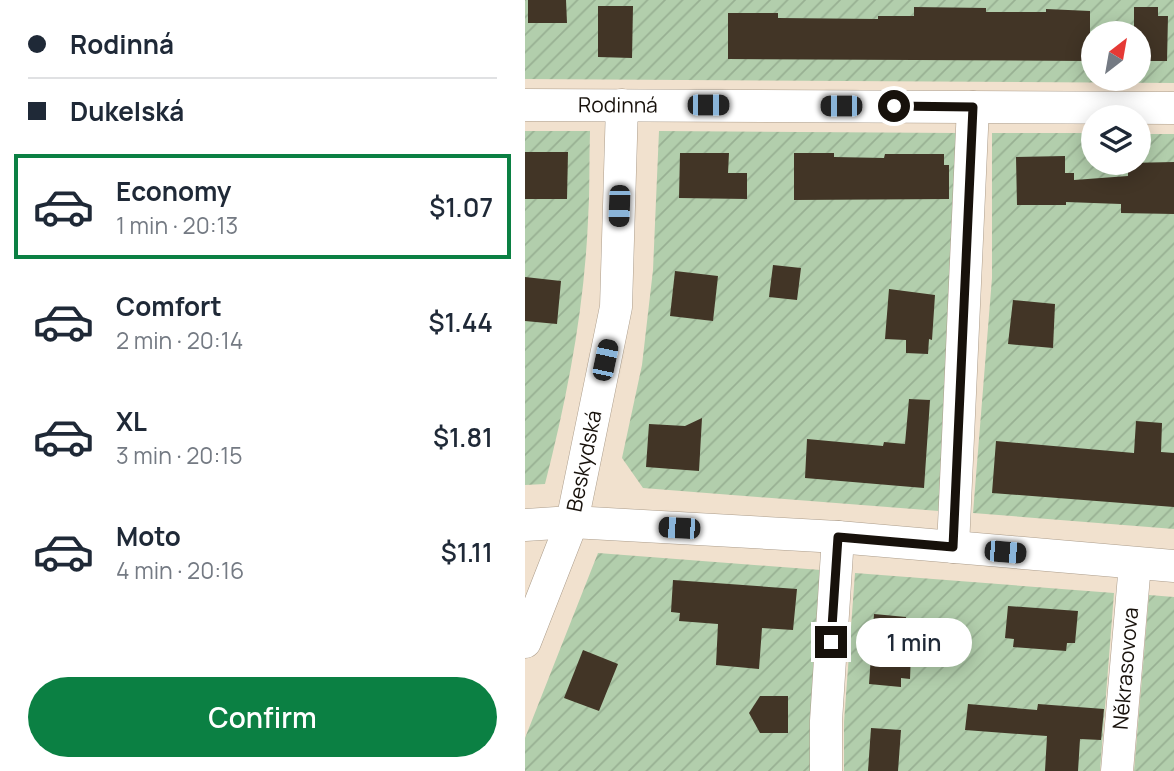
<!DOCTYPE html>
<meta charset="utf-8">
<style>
body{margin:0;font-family:Manrope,sans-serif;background:#f2f2f3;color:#1f2937;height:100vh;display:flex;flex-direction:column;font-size:26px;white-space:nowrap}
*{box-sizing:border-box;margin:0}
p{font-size:23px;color:#747a83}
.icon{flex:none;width:38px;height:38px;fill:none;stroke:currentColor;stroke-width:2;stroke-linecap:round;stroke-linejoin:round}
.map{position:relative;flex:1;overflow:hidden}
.sheet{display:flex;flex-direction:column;background:#fff;width:525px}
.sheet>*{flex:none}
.banner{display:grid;align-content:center;height:154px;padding:0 28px;background:#fff}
.needle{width:46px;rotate:31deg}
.fabs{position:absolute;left:556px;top:21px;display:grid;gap:14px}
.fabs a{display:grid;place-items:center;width:70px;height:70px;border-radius:50%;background:#fff;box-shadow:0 4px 18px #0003;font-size:35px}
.end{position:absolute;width:32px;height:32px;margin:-16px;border:9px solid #17110b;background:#fff;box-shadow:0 0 0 4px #fff}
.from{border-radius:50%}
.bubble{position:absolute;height:49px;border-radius:24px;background:#fff;box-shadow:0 4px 18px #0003;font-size:23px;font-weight:600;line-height:49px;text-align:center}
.car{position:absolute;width:21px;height:42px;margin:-21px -10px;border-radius:9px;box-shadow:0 0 5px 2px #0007;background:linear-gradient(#222 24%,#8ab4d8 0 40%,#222 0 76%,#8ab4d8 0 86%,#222 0)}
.banner b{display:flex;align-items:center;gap:24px;height:66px;font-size:26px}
.banner b+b{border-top:2px solid #e0e1e3}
.banner i{width:18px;height:18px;background:#1f2937}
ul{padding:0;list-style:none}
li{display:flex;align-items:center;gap:21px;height:105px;margin:0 14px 10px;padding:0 14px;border:4px solid transparent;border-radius:0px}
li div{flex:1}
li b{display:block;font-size:26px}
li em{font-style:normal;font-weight:600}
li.on{border-color:#0b8043}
li>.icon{width:63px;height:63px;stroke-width:1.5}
.cta{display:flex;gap:14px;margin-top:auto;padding:14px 28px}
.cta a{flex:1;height:80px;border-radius:42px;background:#0b8043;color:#fff;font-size:28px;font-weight:600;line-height:80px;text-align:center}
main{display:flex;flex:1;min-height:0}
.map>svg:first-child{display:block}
.garden{fill:url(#garden-furrows);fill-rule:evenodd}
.building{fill:#423526}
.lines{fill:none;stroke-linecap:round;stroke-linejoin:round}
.minor-casing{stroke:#ac9d8b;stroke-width:33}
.minor{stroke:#fff;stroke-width:32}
.route{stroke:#17110b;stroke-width:9}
.labels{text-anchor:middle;stroke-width:7;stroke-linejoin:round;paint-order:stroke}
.street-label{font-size:21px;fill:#17110b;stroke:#feeedb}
</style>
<main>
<section class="sheet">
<div class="banner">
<b><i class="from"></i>Rodinná</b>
<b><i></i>Dukelská</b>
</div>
<ul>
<li class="on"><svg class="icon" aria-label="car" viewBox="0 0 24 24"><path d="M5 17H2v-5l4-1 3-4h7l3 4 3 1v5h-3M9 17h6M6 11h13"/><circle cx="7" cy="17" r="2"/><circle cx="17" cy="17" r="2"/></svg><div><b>Economy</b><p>1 min · 20:13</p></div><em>$1.07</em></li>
<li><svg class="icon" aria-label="car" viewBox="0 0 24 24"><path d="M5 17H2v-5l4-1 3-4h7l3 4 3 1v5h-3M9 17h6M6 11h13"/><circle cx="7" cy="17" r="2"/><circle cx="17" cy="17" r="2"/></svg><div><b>Comfort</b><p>2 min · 20:14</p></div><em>$1.44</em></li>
<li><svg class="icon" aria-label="car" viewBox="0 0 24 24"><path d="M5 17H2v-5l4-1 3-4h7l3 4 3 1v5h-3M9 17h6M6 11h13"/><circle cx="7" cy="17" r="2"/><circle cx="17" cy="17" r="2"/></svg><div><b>XL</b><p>3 min · 20:15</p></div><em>$1.81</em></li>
<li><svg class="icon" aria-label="car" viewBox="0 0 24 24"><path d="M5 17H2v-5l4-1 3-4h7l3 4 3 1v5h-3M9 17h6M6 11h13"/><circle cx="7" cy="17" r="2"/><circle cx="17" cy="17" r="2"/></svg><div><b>Moto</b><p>4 min · 20:16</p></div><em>$1.11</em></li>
</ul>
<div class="cta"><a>Confirm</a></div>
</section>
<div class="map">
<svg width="649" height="771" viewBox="0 0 649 771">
<defs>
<pattern id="garden-furrows" width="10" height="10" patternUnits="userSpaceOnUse" patternTransform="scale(1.75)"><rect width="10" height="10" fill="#b2ceac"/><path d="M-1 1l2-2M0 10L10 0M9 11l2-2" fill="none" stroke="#98b093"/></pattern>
</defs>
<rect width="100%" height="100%" fill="#f1e1ce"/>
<g class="garden">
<path d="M0,0H649V83L0,79ZM569,33H614V79H569Z"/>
<path d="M0,131H65C64,161 65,191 63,221C59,311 42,398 20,484L0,485Z"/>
<polygon points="134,131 433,133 414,511 118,488 97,458 117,365 128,270"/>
<polygon points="467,133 569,133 569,163 614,163 614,134 649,134 649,529 448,513 467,278"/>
<polygon points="73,553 296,570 288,673 285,771 0,771 0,738"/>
<polygon points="330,573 589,593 575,771 319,771 319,722"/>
<polygon points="624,595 649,597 649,771 609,771"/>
</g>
<g class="building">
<polygon points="3,0 41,0 42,23 3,23"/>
<polygon points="73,6 108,6 107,58 73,57"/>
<polygon points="389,7 461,8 461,12 521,12 521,9 565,11 565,61 203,59 203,13 253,13 253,18 353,19 353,16 389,16"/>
<polygon points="609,7 633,7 633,16 643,16 642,61 614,61 614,33 609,33"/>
<polygon points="0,152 43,152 42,199 0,199"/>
<polygon points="155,153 204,153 203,173 222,173 222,199 154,198"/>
<polygon points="269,153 309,153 309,157 359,158 360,154 419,154 419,165 424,165 424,199 269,200"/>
<polygon points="540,156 540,173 549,173 549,180 603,176 603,163 649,162 649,214 596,213 596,204 541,202 541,205 492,205 491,157"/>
<polygon points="248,265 276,268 272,300 244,297"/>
<polygon points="150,271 193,276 188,321 145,316"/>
<polygon points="0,277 36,281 32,324 0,321"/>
<polygon points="364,289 410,295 407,340 404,339 403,354 381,353 381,340 360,339"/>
<polygon points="488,300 530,304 528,348 483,344"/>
<polygon points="384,399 405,400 399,488 280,478 282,439 358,446 359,442 380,444"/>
<polygon points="177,418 174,471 121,467 124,424 160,426"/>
<polygon points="611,421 637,423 636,452 649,453 649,507 467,493 471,441 609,453"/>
<polygon points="148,580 272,589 268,630 237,628 234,669 191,665 193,624 154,621 155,613 146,612"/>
<polygon points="483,606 553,611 550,643 542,643 541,651 488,647 489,639 480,638"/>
<polygon points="349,614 381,617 380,625 442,632 440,657 386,653 385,679 376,678 376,687 344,684"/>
<polygon points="58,650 93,664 74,711 39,698"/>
<polygon points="235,696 263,696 263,733 235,733 224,713"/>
<polygon points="443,704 512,710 513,704 579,709 576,740 555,739 553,771 520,771 522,736 440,730"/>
<polygon points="346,728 376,730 373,771 343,771"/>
</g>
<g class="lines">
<g class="minor-casing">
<g id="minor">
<path id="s1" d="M0,105L649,108"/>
<polyline points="0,525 47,522 313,537 649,566"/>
<polyline points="428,547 448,107"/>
<path id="s2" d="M0,642L47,522L91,307L97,105"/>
<polyline points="301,771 301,721 313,537"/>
<path id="s3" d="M592,771L610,564"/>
</g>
</g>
<use href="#minor" class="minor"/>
</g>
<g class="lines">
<polyline class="route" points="306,642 313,537 428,547 448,107 369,106"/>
</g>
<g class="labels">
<g class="street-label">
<text dy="7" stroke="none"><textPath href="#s1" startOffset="93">Rodinná</textPath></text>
<text dy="7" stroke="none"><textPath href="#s2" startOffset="191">Beskydská</textPath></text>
<text dy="7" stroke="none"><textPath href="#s3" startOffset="103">Někrasovova</textPath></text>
</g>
</g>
</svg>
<div class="fabs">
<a><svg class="needle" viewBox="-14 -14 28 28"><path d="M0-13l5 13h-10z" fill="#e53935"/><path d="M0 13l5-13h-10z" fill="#747a83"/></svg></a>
<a><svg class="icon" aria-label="layers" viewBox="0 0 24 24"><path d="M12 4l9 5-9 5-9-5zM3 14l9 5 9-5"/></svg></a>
</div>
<i class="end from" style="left:369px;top:106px"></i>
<i class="end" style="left:306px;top:642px"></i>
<div class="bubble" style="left:331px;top:618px;width:116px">1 min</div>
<i class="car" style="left:183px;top:105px;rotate:90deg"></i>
<i class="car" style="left:316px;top:106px;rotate:270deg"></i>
<i class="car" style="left:94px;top:206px;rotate:182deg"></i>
<i class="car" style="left:80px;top:360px;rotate:12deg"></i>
<i class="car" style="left:154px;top:528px;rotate:273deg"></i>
<i class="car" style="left:480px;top:552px;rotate:95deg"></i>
</div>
</main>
